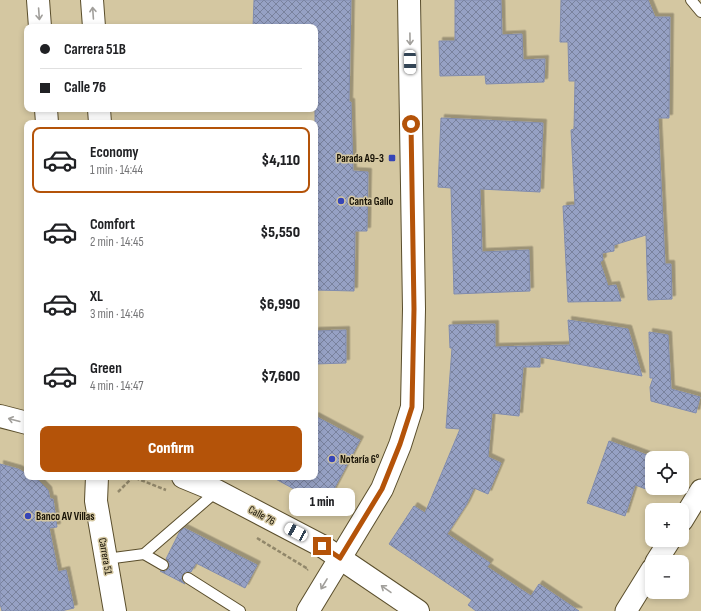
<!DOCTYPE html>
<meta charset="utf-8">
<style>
body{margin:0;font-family:"Sofia Sans Condensed",sans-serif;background:#f2f2f2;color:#202124;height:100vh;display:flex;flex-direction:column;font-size:15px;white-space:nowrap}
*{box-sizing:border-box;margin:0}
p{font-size:13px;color:#757577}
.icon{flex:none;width:22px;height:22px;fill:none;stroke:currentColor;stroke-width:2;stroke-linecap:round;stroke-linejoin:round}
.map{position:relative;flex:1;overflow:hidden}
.drawer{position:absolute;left:24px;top:120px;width:294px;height:360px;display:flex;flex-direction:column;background:#fff;border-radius:8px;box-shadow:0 2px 6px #0003}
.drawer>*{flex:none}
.hud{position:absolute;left:24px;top:24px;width:294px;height:88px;border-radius:8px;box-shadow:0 2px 6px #0003;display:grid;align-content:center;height:88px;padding:0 16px;background:#fff}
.controls{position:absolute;left:645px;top:451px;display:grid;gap:8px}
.controls a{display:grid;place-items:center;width:44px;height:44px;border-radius:8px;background:#fff;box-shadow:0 2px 6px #0003;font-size:20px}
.end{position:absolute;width:18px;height:18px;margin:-9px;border:5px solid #b45309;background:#fff;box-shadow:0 0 0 2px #fff}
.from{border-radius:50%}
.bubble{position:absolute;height:28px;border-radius:8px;background:#fff;box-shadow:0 2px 6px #0003;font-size:13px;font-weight:800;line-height:28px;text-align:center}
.car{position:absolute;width:12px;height:24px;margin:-12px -6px;border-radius:5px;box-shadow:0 0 3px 1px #0007;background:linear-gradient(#fff 24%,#345 0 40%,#fff 0 76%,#345 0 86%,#fff 0)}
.hud b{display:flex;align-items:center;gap:14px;height:38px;font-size:15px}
.hud b+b{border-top:1px solid #e0e0e0}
.hud i{width:10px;height:10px;background:#202124}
ul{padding:7px 0 0;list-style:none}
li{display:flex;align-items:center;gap:12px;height:66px;margin:0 8px 6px;padding:0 8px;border:2px solid transparent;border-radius:8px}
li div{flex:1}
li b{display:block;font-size:15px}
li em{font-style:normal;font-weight:800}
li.current{border-color:#b45309}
li>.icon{width:36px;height:36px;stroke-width:1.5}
.action{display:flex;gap:8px;margin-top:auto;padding:8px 16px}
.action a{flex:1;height:46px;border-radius:8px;background:#b45309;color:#fff;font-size:16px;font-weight:800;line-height:46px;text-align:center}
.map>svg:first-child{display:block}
.building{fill:url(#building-cross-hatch);stroke:#818cae;filter:url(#shadow)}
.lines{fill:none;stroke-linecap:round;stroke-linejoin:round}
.lane-casing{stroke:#5a4e2c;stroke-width:12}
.street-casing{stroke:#5a4e2c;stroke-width:23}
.secondary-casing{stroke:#5a4e2c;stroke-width:24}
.path{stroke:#91876a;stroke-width:2.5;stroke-dasharray:4 2;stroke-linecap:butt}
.lane{stroke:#fff;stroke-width:10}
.street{stroke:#fff;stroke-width:21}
.secondary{stroke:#fff;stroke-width:22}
.oneway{stroke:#a19f9b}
.route{stroke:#b45309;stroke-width:5}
.poi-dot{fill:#3645b7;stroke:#d4c7a1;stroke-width:1.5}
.labels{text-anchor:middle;stroke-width:3;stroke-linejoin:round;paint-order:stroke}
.poi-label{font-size:11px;font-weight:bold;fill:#151004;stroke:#d4c7a1;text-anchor:start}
.street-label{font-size:11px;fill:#151004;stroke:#d4c7a1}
</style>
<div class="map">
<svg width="701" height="611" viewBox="0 0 701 611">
<defs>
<pattern id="building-cross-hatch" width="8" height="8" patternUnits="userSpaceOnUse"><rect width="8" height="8" fill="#96a1c4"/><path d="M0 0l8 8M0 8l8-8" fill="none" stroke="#79829d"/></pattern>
<filter id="shadow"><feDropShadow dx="3.5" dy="-3.5" stdDeviation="0" flood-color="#0004"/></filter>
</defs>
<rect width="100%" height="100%" fill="#d4c7a1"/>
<g class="building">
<polygon points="254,0 351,0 349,102 351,102 353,171 368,172 367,231 355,231 354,291 315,290 315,27 253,27"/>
<polygon points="455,0 501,0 502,35 522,34 523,60 545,59 544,82 486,84 485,75 440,76 439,41 455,41"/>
<polygon points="561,0 648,0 655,17 670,17 669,118 658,118 665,264 671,264 672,299 648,300 646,235 614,245 614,251 602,253 603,260 600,262 608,286 616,285 621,301 568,302 563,206 575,205 571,130 574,129 575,81 569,81 568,42 560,42"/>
<polygon points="441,118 543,123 540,192 480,189 482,252 529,250 530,291 454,294 451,188 438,187"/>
<polygon points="568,320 628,329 642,376 540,357 540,367 523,367 519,416 492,413 488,457 501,463 488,494 474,488 466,505 447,534 490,563 487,567 531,596 539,584 579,611 476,611 468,605 472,600 389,544 414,506 425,513 460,429 446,428 452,348 450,348 449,325 495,324 495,347 570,345"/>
<polygon points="346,330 346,363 315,364 315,331"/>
<polygon points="649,332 668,335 671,389 700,397 696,413 651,401 650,387 653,378 650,378"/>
<polygon points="315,416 360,440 325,506 272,477 315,477"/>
<polygon points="609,441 655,458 652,458 652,488 659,488 657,493 635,485 625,516 587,503"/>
<polygon points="0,464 18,469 27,474 27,477 32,477 39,481 48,490 50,499 53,499 57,527 49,528 58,572 66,570 74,608 61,611 2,611 0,604"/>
<polygon points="184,528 257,565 245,588 196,563 191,572 185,572 182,575 182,581 185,584 160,571 166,571 169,568 169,562 166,559 180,531"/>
</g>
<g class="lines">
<g class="lane-casing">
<g id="lane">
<polyline points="691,0 701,12"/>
<polyline points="144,554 163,565"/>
<polyline points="106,559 144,554 217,491"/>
<polyline points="188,578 240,611"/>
</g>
</g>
<g class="street-casing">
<g id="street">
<polyline points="682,521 701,490"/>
<polyline points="656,562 670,540"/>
<polyline points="626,611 652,569"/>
</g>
</g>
<g class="secondary-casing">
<g id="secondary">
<polyline points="38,0 40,27"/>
<polyline points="92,0 94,27"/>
<polyline points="46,109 47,123"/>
<polyline points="99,109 100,123"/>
<polyline points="0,416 27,423"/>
<polyline points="97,477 96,501 115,611"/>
<polyline points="183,477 217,491 322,546 418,611"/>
<polyline points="308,611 382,489 400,445 412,407 414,309 409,0"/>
</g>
</g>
<g class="path">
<polyline points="118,492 133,477 166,490"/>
<polyline points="257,538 308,569 307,570"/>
</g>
<use href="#lane" class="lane"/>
<use href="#street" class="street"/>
<use href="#secondary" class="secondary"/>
</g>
<defs><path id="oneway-shaft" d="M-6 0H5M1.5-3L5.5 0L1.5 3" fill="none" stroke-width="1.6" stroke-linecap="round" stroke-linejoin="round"/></defs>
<g class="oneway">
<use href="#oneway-shaft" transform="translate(93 13) rotate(-94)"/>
<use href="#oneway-shaft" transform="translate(39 14) rotate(86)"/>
<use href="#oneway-shaft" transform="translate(410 39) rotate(89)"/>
<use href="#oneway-shaft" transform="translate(14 420) rotate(-165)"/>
<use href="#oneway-shaft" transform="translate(324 584) rotate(121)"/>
<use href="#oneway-shaft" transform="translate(386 589) rotate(-145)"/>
</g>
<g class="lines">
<polyline class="route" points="322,546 340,558 382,489 400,444 412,407 414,309 411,124"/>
</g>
<g class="poi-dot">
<rect x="388" y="154" width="8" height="8" rx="2"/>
<circle cx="341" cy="201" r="4"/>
<circle cx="332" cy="459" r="4"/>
<circle cx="28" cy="516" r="4"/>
</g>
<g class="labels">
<g class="poi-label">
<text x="384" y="162" text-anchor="end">Parada A9-3</text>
<text x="349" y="205">Canta Gallo</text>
<text x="340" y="463">Notaría 6°</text>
<text x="36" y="520">Banco AV Villas</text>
</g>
<g class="street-label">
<text transform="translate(262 515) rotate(28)" y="4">Calle 76</text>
<text transform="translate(106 556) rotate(80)" y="4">Carrera 51</text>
</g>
</g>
</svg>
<div class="controls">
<a><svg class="icon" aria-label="locate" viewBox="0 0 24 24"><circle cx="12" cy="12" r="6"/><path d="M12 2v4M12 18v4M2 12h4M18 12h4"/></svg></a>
<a>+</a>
<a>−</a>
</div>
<i class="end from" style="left:411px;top:124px"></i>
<i class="end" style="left:322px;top:546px"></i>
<div class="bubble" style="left:289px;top:488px;width:66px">1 min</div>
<i class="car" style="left:410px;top:62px;rotate:179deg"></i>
<i class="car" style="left:296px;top:532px;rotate:298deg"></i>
<div class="hud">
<b><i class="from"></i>Carrera 51B</b>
<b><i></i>Calle 76</b>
</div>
<section class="drawer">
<ul>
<li class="current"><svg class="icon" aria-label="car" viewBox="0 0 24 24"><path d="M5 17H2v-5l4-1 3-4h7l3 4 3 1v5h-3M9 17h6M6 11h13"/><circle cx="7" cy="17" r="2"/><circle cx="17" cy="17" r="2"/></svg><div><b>Economy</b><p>1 min · 14:44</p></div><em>$4,110</em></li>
<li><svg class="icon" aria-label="car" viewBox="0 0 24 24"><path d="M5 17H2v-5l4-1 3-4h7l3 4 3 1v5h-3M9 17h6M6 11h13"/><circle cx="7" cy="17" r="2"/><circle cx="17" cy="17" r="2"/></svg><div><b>Comfort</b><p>2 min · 14:45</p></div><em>$5,550</em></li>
<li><svg class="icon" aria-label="car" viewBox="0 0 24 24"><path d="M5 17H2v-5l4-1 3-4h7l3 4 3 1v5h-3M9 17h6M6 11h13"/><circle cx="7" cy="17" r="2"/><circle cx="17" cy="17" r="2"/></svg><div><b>XL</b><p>3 min · 14:46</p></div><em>$6,990</em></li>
<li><svg class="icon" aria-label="car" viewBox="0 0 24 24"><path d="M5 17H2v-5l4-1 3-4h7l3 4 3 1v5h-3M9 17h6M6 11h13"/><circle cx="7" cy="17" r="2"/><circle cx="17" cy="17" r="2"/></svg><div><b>Green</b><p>4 min · 14:47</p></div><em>$7,600</em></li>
</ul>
<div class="action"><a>Confirm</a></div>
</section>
</div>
